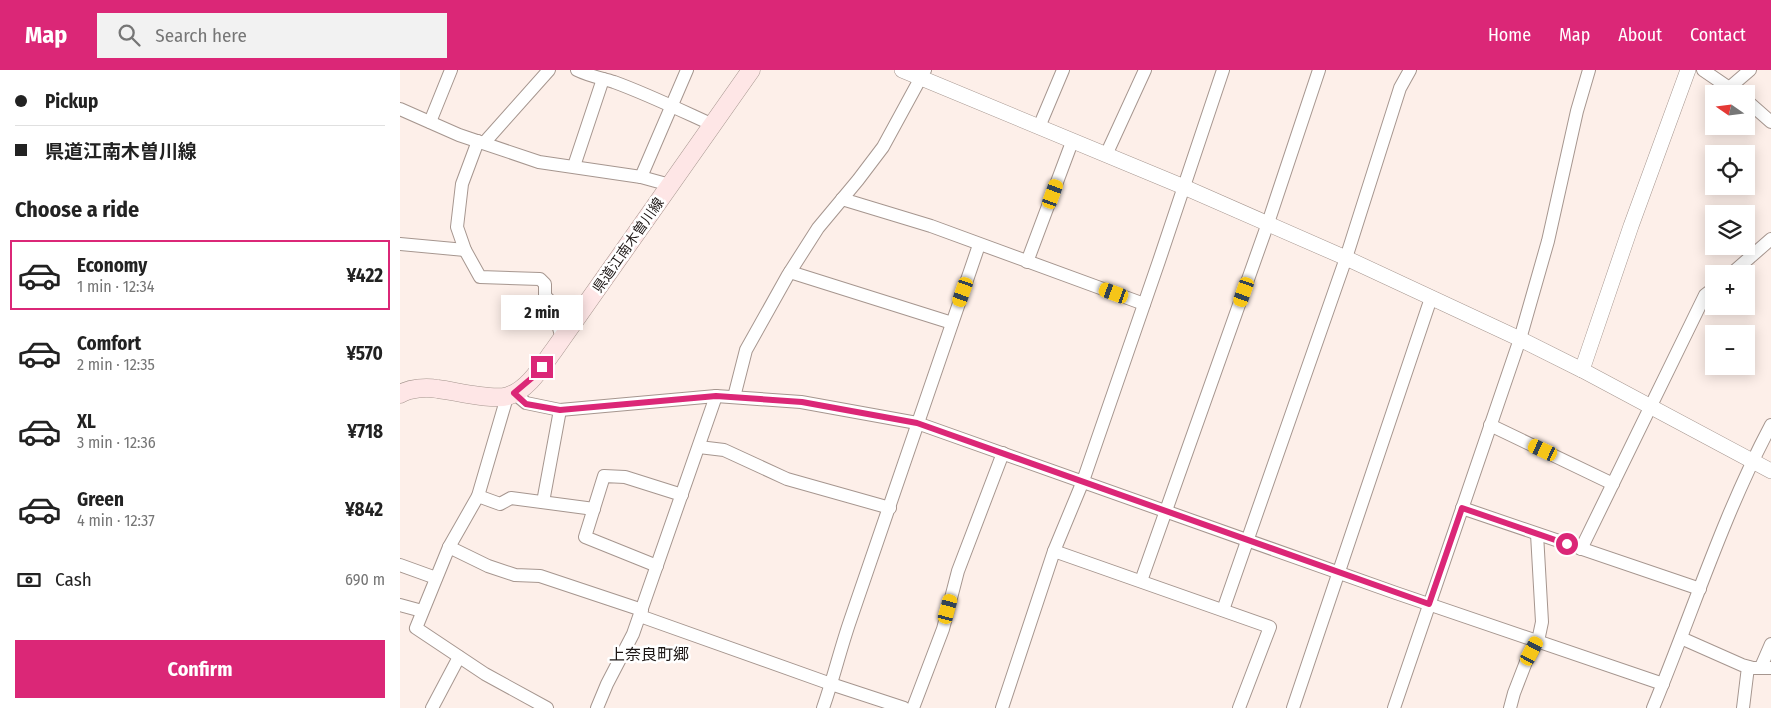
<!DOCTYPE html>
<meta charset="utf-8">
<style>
body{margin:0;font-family:"Fira Sans Condensed","Noto Sans JP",sans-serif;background:#f2f2f2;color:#222;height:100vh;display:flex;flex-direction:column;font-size:19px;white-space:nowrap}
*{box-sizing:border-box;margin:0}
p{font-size:16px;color:#767676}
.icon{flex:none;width:28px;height:28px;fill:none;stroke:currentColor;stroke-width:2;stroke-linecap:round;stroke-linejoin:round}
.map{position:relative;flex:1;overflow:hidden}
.drawer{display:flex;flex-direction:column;background:#fff;width:400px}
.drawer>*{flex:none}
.guide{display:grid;align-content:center;height:110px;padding:0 15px;background:#fff}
.needle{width:32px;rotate:284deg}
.fabs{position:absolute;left:1305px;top:15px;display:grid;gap:10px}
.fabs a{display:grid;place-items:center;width:50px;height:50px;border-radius:0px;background:#fff;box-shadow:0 2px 12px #0003;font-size:25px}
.end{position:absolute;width:22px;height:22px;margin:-11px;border:6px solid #db2777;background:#fff;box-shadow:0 0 0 2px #fff}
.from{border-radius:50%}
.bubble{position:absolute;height:35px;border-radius:0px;background:#fff;box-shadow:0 2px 12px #0003;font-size:16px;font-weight:700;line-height:35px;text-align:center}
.car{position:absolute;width:15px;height:30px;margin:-15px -8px;border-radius:6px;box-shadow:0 0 4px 1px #0007;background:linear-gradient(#f5c518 24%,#345 0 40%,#f5c518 0 76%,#345 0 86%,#f5c518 0)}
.guide b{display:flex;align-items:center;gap:18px;height:48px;font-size:19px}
.guide b+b{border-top:1px solid #e0e0e0}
.guide i{width:12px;height:12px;background:#222}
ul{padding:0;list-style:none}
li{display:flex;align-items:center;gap:15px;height:70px;margin:0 10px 8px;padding:0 5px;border:2px solid transparent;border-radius:0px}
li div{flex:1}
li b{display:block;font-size:19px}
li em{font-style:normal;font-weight:700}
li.on{border-color:#db2777}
li>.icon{width:45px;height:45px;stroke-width:1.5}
h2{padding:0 15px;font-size:22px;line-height:60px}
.pay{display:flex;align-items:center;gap:12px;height:55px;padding:0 15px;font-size:19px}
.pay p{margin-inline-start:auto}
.cta{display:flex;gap:10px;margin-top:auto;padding:10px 15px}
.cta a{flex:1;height:58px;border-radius:0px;background:#db2777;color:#fff;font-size:20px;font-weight:700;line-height:58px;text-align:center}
header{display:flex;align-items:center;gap:30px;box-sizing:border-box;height:70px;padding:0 25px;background:#db2777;color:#fff}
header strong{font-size:24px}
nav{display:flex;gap:28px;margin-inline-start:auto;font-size:18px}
.search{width:350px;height:45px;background:#f2f2f2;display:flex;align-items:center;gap:12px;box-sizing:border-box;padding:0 18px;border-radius:0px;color:#767676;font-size:19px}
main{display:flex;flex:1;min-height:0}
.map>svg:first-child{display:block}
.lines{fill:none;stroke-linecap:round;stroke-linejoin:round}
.minor-casing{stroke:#a6968f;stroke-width:14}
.tertiary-casing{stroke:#a6968f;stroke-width:16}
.secondary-casing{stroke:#a6968f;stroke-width:19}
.minor{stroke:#fff;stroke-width:12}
.tertiary{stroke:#fff;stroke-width:15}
.secondary{stroke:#fee6e6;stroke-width:18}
.route{stroke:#db2777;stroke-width:6}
.labels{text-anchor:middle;stroke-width:5;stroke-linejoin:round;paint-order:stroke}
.street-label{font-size:14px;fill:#1c1614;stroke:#fff}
.quarter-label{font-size:16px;fill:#1c1614;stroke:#fff}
</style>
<header>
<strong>Map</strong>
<div class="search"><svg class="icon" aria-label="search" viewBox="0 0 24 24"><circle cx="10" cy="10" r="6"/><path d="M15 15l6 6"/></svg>Search here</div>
<nav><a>Home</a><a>Map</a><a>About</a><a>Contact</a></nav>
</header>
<main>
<section class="drawer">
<div class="guide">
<b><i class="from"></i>Pickup</b>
<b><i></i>県道江南木曽川線</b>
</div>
<h2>Choose a ride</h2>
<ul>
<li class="on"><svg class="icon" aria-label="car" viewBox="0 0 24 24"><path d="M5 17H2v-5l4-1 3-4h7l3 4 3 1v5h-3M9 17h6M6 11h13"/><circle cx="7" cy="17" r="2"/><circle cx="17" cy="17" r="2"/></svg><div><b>Economy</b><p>1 min · 12:34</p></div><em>¥422</em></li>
<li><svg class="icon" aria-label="car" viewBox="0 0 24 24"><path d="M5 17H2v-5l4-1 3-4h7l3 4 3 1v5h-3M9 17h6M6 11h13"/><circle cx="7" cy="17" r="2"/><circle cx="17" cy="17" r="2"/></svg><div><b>Comfort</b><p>2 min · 12:35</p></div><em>¥570</em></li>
<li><svg class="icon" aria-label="car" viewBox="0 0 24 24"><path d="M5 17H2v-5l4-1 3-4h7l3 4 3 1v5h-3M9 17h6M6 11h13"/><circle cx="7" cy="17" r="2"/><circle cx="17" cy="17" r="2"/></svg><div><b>XL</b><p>3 min · 12:36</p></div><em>¥718</em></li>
<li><svg class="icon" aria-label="car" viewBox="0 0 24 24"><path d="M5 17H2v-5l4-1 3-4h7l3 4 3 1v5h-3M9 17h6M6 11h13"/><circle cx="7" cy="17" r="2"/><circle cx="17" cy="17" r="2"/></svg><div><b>Green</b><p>4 min · 12:37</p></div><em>¥842</em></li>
</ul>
<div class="pay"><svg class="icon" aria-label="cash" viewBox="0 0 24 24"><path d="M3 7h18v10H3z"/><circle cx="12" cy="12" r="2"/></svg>Cash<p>690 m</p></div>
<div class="cta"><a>Confirm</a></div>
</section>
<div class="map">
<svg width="1371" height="638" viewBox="0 0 1371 638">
<rect width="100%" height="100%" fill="#fdefe9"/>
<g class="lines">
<g class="minor-casing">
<g id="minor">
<path d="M177,0C189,6 201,8 214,12C247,24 280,40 313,55"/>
<polyline points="1303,0 1338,24"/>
<polyline points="1329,18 1350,0"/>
<polyline points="1346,30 1371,52"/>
<polyline points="0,39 59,65 139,92 241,107 270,115"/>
<polyline points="30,52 51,0"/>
<polyline points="639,57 663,0"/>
<polyline points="78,71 62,114 57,157 65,180 80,207 140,209 145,214 145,226 152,233 186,236"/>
<polyline points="84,73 149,0"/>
<polyline points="706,85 745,0"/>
<polyline points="174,96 203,9"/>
<polyline points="241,107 287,0"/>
<polyline points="442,129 531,156 744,234"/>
<polyline points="0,174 65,180"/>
<polyline points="627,192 672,72"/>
<polyline points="390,202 552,253"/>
<polyline points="1331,204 1371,169"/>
<polyline points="152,233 162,269"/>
<polyline points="114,323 126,333 160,340 316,326 401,332 517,353 996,523 1263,614"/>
<polyline points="107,327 78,426 49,477 16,558 85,604 147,638"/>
<polyline points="334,327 346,280 388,205 418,158 458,110 483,77 525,0"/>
<polyline points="1090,355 1213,414"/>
<polyline points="299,377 324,380 387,409 490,438"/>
<polyline points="78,426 100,434 111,428 194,439"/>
<polyline points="143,432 160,340"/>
<polyline points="1062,438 1300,519"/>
<polyline points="49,477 88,496 115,505 140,506 242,540"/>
<polyline points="1181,479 1305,225 1314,218"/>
<polyline points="654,481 870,557 839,638"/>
<polyline points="0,495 36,508"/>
<polyline points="257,496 185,467 204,406 225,407 282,425"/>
<polyline points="741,511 868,153 919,0"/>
<polyline points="0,535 22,541"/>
<polyline points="823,540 946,188 1000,18 1010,0"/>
<polyline points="240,546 431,614 504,638"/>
<polyline points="1281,568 1342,595 1353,598 1371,598"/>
<polyline points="1361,597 1371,574"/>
<polyline points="32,638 59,587"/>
<polyline points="197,638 207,614 233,564 316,326"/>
<path d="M423,638C433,610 440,580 450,551C494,426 535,300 579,175"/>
<polyline points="513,638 543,559 558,501 603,383"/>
<polyline points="602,638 654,481 683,411 759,191 823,0"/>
<polyline points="893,638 1031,228"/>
<polyline points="994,638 1120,269 1148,171 1177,41 1189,0"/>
<polyline points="1110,638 1114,623 1126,592 1138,571 1142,552 1137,464"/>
<path d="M1253,638C1292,544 1323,445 1371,355"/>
<polyline points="1343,638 1348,597"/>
</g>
</g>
<g class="tertiary-casing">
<g id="tertiary">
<polyline points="502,0 784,117 946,188 1120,269 1182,300 1371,401"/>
<polyline points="1182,300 1231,156 1288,0"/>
</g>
</g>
<g class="secondary-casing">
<path id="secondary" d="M0,324C10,318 26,317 38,319C55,321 92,331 108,326C128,320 142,296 154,280L351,0"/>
</g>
<use href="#minor" class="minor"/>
<use href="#tertiary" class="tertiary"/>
<use href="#secondary" class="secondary"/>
</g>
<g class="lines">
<polyline class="route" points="142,297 133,307 114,323 126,334 160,340 316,326 402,332 517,353 1029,534 1062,438 1167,474"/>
</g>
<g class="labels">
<g class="street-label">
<text transform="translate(228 175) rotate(-55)" y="5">県道江南木曽川線</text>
</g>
<g class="quarter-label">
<text x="249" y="590">上奈良町郷</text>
</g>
</g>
</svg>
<div class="fabs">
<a><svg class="needle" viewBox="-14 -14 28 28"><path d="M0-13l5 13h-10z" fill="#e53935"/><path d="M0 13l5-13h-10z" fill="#767676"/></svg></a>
<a><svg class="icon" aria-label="locate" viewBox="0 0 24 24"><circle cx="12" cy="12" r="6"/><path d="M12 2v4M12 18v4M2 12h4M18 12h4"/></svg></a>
<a><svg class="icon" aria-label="layers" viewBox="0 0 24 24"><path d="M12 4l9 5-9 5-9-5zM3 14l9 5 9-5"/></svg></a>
<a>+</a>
<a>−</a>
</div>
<i class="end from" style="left:1167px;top:474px"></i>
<i class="end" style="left:142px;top:297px"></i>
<div class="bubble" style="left:101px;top:225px;width:82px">2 min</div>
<i class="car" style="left:653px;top:124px;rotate:20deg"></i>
<i class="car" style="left:563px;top:222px;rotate:199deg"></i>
<i class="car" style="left:844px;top:222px;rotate:199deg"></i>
<i class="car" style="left:714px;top:223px;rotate:290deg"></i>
<i class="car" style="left:1143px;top:380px;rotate:295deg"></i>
<i class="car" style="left:548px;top:539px;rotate:15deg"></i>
<i class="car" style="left:1132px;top:581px;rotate:28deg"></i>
</div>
</main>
